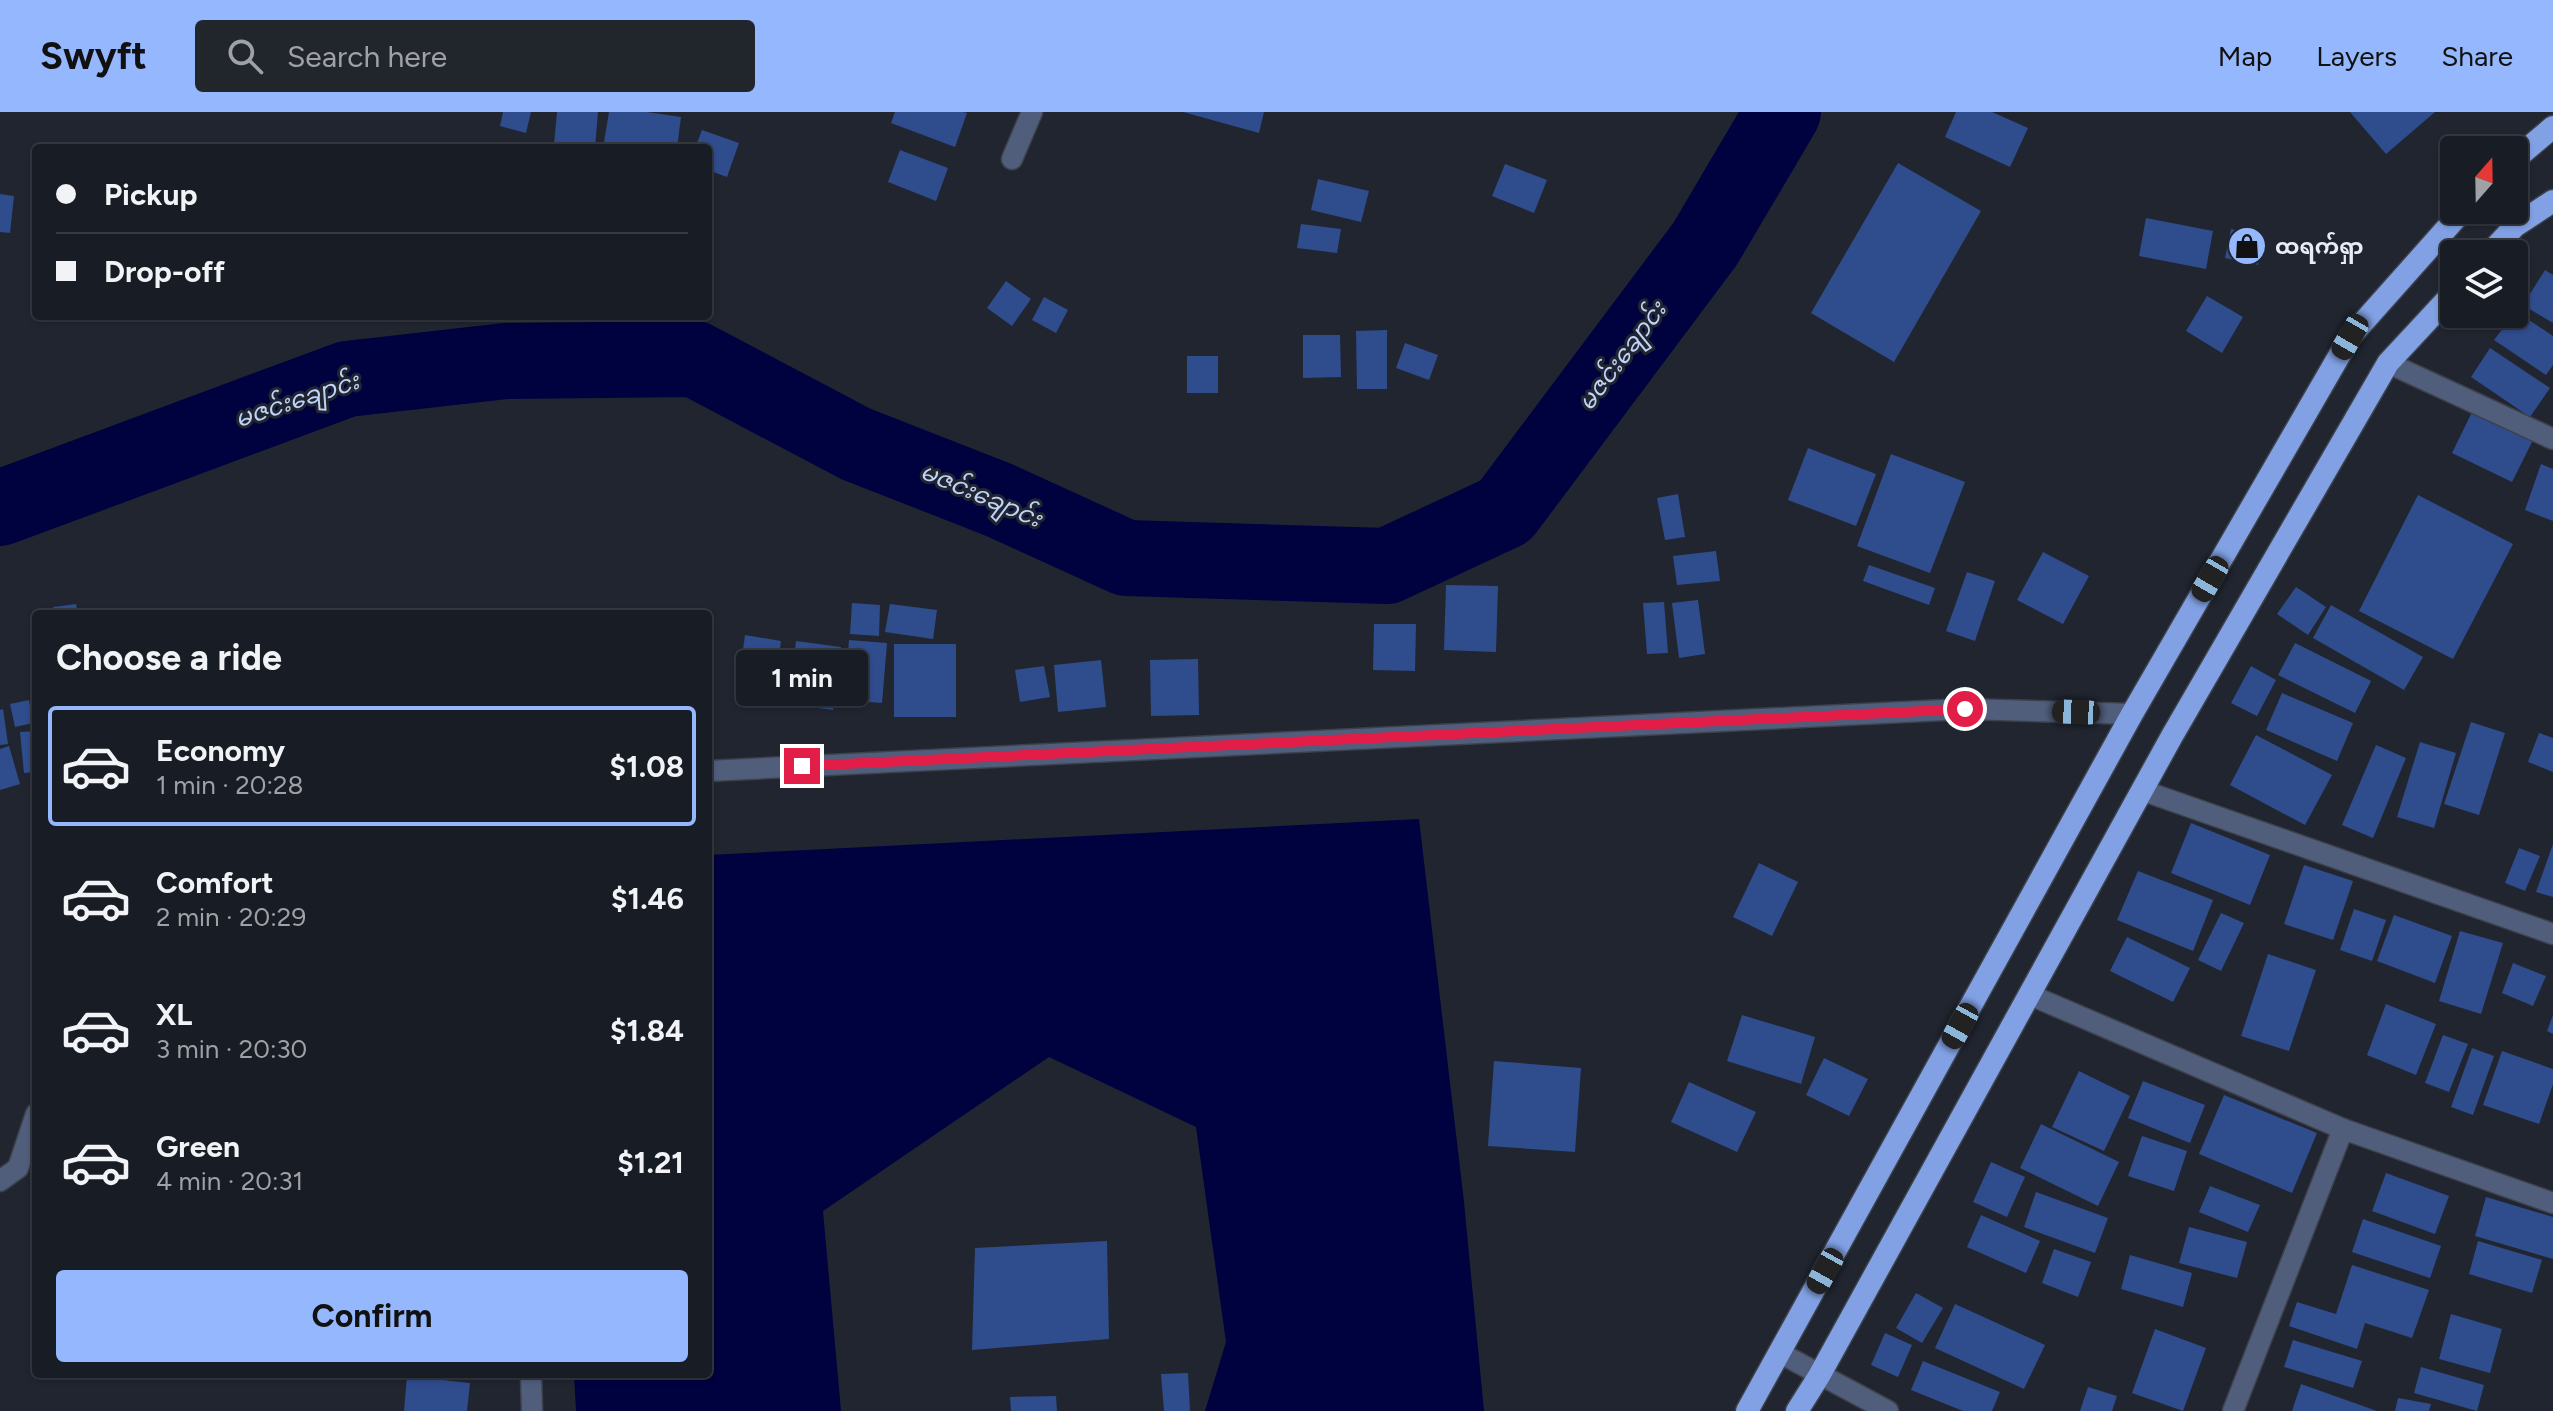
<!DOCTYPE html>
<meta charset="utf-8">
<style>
body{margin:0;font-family:Figtree,"Noto Sans Myanmar",sans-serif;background:#21252c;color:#f1f3f6;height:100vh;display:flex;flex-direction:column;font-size:30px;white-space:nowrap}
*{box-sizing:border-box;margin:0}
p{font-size:26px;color:#9fa1a6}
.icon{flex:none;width:44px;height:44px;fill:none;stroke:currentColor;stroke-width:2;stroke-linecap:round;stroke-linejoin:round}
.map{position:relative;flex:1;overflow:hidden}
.side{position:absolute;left:32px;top:498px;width:680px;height:768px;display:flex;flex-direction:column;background:#181c24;border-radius:8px;box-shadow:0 2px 6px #0004,0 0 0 2px #363a41}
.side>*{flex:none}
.banner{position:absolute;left:32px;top:32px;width:680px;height:176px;border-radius:8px;box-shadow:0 2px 6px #0004,0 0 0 2px #363a41;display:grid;align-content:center;height:176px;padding:0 24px;background:#181c24}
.needle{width:52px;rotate:20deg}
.controls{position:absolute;left:2440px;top:24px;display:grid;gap:16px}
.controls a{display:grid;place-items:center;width:88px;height:88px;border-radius:8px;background:#181c24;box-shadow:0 2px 6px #0004,0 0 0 2px #363a41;font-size:40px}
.end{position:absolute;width:36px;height:36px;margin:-18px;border:10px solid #e11d48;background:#fff;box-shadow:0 0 0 4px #fff}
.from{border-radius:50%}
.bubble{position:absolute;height:56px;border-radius:8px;background:#181c24;box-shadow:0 2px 6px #0004,0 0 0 2px #363a41;font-size:26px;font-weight:700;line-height:56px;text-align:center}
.car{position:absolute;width:24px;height:48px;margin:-24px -12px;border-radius:10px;box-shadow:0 0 6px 2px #0007;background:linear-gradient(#222 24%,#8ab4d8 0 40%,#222 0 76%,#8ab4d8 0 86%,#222 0)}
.banner b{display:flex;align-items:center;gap:28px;height:76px;font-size:30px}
.banner b+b{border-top:2px solid #363a41}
.banner i{width:20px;height:20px;background:#f1f3f6}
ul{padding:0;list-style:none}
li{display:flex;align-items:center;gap:24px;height:120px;margin:0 16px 12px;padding:0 8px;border:4px solid transparent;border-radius:8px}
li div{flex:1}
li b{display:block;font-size:30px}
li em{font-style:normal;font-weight:700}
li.current{border-color:#94b7fd}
li>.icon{width:72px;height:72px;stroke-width:1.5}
h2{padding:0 24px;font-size:36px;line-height:96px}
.action{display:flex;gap:16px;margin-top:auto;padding:16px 24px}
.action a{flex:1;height:92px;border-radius:8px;background:#94b7fd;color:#111;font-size:32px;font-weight:700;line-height:92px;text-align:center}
header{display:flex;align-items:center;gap:48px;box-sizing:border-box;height:112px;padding:0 40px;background:#94b7fd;color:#111}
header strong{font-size:38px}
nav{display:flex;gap:44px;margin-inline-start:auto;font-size:28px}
.search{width:560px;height:72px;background:#21252c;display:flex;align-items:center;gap:20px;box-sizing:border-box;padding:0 28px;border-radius:8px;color:#9fa1a6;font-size:30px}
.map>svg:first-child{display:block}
.water{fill:#00013f}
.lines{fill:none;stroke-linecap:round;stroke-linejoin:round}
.river{stroke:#00013f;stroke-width:76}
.building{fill:#2f4c8d}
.minor-casing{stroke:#3c414b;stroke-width:23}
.trunk-casing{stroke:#3c414b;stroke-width:25}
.minor{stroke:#505e7c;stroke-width:20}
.trunk{stroke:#81a1e4;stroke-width:22}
.route{stroke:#e11d48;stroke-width:10}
.labels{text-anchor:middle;stroke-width:6;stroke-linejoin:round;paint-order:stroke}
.poi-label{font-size:22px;font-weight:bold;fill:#e8ecf4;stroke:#202530;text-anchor:start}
.water-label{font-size:24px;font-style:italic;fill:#bfd2f8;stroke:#202530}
</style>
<header>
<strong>Swyft</strong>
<div class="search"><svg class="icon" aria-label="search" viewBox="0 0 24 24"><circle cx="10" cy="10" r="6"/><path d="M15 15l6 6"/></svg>Search here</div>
<nav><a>Map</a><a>Layers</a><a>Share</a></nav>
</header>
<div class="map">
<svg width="2553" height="1299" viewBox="0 0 2553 1299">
<rect width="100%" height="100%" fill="#202530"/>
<polygon class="water" points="1419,707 1464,1090 1484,1299 1205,1299 1226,1230 1196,1015 1049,945 823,1099 841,1299 576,1299 574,1262 708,1262 708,743"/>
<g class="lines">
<polyline class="river" points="0,396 347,267 506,249 695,247 856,332 999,388 1126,446 1387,454 1505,399 1705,132 1783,0"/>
</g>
<g class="building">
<polygon points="503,0 531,0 526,21 500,14"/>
<polygon points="557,0 598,0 595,36 554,32"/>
<polygon points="609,0 647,0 681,5 677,36 603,36"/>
<polygon points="895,0 963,0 967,1 955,35 891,11"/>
<polygon points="1183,0 1264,0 1259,21"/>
<polygon points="1956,0 1992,0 2028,16 2010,55 1945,25"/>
<polygon points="2350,0 2435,0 2386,42"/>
<polygon points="702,18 739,31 727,65 708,58 708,36 695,36"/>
<polygon points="900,38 948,56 936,89 888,70"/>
<polygon points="1898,51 1981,99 1894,250 1811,201"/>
<polygon points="1505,52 1547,68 1534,101 1492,84"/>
<polygon points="1318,67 1369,79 1361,110 1311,98"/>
<polygon points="0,82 14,84 10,121 0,120"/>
<polygon points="2146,106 2213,119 2206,157 2139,144"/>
<polygon points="1301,112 1341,117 1337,141 1297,136"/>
<polygon points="2231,117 2265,124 2258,153 2225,146"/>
<polygon points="2545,158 2553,163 2553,211 2523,193"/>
<polygon points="1006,169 1031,187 1012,214 987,196"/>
<polygon points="2207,184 2243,205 2222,241 2186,219"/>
<polygon points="1044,185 1068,198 1056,221 1032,208"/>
<polygon points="2514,198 2553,224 2553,253 2546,263 2494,228 2514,202"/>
<polygon points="33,204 53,204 52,209"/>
<polygon points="72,204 92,204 91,208 72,206"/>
<polygon points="1387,218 1387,277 1357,277 1356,219"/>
<polygon points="1303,223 1340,223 1341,265 1303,266"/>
<polygon points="1405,231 1438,243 1429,268 1396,256"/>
<polygon points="2490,236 2550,276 2530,305 2471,265"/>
<rect x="1187" y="244" width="31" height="37"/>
<polygon points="2473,298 2533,328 2512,370 2452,341"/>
<polygon points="1808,336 1876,362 1856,414 1788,388"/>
<polygon points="1891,342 1965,370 1930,461 1857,434"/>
<polygon points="2541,352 2553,357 2553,409 2525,398"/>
<polygon points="1678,382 1685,425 1665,428 1657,386"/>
<polygon points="2418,383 2513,432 2453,547 2359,499"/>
<polygon points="1716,439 1720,469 1677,473 1673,444"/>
<polygon points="2043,440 2089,464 2063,512 2017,488"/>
<polygon points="1869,453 1935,476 1929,493 1863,469"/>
<polygon points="1967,460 1995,469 1975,529 1946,519"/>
<polygon points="1446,473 1498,474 1496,540 1444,538"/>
<polygon points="2296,475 2326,495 2308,523 2277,502"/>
<polygon points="1698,488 1705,542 1679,546 1672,491"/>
<polygon points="1664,490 1668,541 1647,542 1643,491"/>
<polygon points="852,491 880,493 879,524 850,522"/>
<polygon points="76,492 78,502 54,502 53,495"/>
<polygon points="890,492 937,498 933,527 885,520"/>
<polygon points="2331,493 2423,545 2404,578 2313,526"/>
<polygon points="1374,512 1416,512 1415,559 1373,558"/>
<polygon points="745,523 781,529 773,586 737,581"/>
<polygon points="849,528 887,531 882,591 844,588"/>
<polygon points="796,529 841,535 833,598 788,592"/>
<polygon points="2295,531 2371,569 2355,601 2278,563"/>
<rect x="894" y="532" width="62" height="73"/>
<polygon points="1198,547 1199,603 1151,604 1150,548"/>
<polygon points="1101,548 1106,595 1058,600 1054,553"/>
<polygon points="1044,554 1050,585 1020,590 1015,558"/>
<polygon points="2251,554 2276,568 2257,604 2231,591"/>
<polygon points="2282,581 2353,611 2337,649 2266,618"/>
<polygon points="29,588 33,611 15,615 10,592"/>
<polygon points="3,597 8,632 0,633 0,598"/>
<polygon points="2471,610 2505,621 2479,703 2444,692"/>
<polygon points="36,619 36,660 24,661 20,620"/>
<polygon points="2539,621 2553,626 2553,660 2528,650"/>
<polygon points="2256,623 2332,663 2305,713 2230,673"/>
<polygon points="2420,630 2456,641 2434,716 2397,705"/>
<polygon points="2376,633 2406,646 2373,726 2342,713"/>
<polygon points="9,634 20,672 0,678 0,637"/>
<polygon points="2191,711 2270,743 2250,793 2171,761"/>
<polygon points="2553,732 2553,785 2536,780"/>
<polygon points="2519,736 2540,744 2525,779 2505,771"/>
<polygon points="1759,751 1798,770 1772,824 1733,805"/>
<polygon points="2304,753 2353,769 2333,828 2284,812"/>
<polygon points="2138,759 2213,788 2193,839 2117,808"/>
<polygon points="2354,797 2386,808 2372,849 2340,838"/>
<polygon points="2221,801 2244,811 2221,859 2198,848"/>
<polygon points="2394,803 2452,824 2435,871 2377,849"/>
<polygon points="2460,819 2503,831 2481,902 2439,889"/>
<polygon points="2127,825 2190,856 2173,890 2110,859"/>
<polygon points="2268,842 2316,858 2289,939 2241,924"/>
<polygon points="2513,851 2546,864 2533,894 2502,881"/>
<polygon points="2386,892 2436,912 2416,963 2367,943"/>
<polygon points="1742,903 1815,925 1801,972 1727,949"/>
<polygon points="2553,903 2553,922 2547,919"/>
<polygon points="2443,923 2468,932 2449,980 2425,971"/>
<polygon points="2472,936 2494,944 2473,1003 2451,995"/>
<polygon points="2502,939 2553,957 2553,972 2539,1012 2483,993"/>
<polygon points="1824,946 1868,967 1849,1004 1806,983"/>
<polygon points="1494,949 1581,956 1575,1040 1488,1034"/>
<polygon points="2079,959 2130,984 2104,1039 2052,1015"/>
<polygon points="2143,969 2205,993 2190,1031 2128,1006"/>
<polygon points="1689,970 1756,1000 1737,1040 1671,1010"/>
<polygon points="2224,983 2317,1021 2292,1081 2199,1042"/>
<polygon points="2041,1012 2119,1050 2098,1094 2020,1056"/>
<polygon points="2142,1024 2187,1039 2174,1079 2128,1064"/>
<polygon points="1991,1050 2025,1065 2007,1105 1973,1090"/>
<polygon points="2386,1061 2449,1084 2435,1122 2372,1099"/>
<polygon points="2210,1074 2260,1093 2248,1120 2199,1100"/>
<polygon points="2036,1080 2108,1106 2095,1141 2024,1115"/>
<polygon points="2486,1085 2553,1105 2553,1147 2475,1124"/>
<polygon points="1981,1103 2040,1129 2026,1161 1967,1135"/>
<polygon points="2363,1107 2441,1134 2430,1166 2352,1140"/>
<polygon points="2189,1115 2247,1130 2237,1166 2179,1151"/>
<polygon points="1107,1129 1109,1227 972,1238 975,1136"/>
<polygon points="2478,1129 2542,1148 2532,1181 2469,1162"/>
<polygon points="2054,1137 2091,1150 2078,1185 2042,1171"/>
<polygon points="2130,1143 2192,1161 2183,1195 2121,1177"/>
<polygon points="2352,1153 2429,1178 2412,1226 2365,1211 2357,1237 2289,1214 2297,1190 2336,1202"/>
<polygon points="1916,1181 1943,1196 1922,1231 1896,1216"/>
<polygon points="1955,1192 2045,1233 2024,1277 1935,1236"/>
<polygon points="2451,1202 2502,1217 2490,1261 2439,1247"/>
<polygon points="2155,1217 2206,1236 2183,1299 2132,1281"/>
<polygon points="1885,1221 1912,1233 1898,1265 1871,1253"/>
<polygon points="2293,1228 2362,1249 2353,1276 2284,1255"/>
<polygon points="1923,1249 2000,1280 1992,1299 1963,1299 1911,1278"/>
<polygon points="2421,1255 2484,1273 2477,1299 2414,1281"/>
<polygon points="1188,1261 1190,1299 1164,1299 1161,1262"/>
<polygon points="407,1264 470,1271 467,1299 404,1299"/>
<polygon points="2301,1272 2377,1299 2292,1299"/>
<polygon points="2088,1275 2117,1284 2112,1299 2080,1299"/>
<polygon points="1056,1284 1057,1299 1011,1299 1010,1285"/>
<polygon points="2398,1286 2431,1292 2429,1299 2395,1299"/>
</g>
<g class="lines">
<g class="minor-casing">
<g id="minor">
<polyline points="1012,47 1032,0"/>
<polyline points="2388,251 2553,327"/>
<polyline points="708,659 1965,597 2132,602"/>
<polyline points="2144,679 2553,822"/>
<polyline points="2030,883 2343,1017 2553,1091"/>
<polyline points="0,1069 18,1056 36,1002"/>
<polyline points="1780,1241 1888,1299"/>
<polyline points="531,1262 532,1299"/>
<polyline points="2233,1299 2343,1017"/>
</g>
</g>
<g class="trunk-casing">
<g id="trunk">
<polyline points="2514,48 2553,15"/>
<polyline points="2489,142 2515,114 2553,89"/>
<polyline points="1747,1299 2132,602 2350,225 2463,98"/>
<polyline points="1797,1299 1819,1264 2172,624 2388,251 2454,180"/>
</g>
</g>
<use href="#minor" class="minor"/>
<use href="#trunk" class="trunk"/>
</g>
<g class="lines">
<polyline class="route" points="802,654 1965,597"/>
</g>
<defs>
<g id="shop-disc" transform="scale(2)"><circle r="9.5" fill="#94b7fd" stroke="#202530"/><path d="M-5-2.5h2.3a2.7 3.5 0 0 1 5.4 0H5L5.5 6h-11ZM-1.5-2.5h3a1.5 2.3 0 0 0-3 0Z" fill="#111"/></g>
</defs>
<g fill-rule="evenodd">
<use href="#shop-disc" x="2247" y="134"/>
</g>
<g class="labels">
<g class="poi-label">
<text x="2275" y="142">ထရက်ရှာ</text>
</g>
<g class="water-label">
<text transform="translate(1622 244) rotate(-53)" y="8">မဇင်းချောင်း</text>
<text transform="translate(297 288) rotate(-18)" y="8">မဇင်းချောင်း</text>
<text transform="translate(981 383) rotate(23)" y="8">မဇင်းချောင်း</text>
</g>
</g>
</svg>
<div class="controls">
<a><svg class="needle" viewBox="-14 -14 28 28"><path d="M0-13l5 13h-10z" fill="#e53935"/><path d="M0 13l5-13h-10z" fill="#9fa1a6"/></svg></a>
<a><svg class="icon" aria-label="layers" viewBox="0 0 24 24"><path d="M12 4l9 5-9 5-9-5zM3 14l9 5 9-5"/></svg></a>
</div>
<i class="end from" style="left:1965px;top:597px"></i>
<i class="end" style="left:802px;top:654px"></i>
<div class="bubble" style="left:736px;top:538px;width:132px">1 min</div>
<i class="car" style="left:2350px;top:225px;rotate:210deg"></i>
<i class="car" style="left:2210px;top:467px;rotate:210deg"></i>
<i class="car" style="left:2076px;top:600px;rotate:272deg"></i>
<i class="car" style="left:1960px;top:914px;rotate:209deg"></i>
<i class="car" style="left:1825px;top:1159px;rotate:209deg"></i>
<div class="banner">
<b><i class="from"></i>Pickup</b>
<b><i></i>Drop-off</b>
</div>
<section class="side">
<h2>Choose a ride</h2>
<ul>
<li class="current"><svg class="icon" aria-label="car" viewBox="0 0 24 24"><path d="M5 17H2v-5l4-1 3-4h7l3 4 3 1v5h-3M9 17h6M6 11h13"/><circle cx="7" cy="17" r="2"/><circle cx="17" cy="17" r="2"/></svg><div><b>Economy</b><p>1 min · 20:28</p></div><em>$1.08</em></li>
<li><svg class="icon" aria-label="car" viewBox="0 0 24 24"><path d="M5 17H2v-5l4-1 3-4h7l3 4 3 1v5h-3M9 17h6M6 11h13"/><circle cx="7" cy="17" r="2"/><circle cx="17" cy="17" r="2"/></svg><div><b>Comfort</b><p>2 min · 20:29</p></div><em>$1.46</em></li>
<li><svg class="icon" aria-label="car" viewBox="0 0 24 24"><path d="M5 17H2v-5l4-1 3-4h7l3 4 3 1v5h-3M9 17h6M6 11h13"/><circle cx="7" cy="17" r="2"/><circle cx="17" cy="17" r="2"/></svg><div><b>XL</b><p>3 min · 20:30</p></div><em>$1.84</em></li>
<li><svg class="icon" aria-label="car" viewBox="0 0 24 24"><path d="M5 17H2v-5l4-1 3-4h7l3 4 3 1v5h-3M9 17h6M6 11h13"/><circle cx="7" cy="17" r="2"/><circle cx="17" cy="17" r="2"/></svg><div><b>Green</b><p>4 min · 20:31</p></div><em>$1.21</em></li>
</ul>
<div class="action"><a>Confirm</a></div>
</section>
</div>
